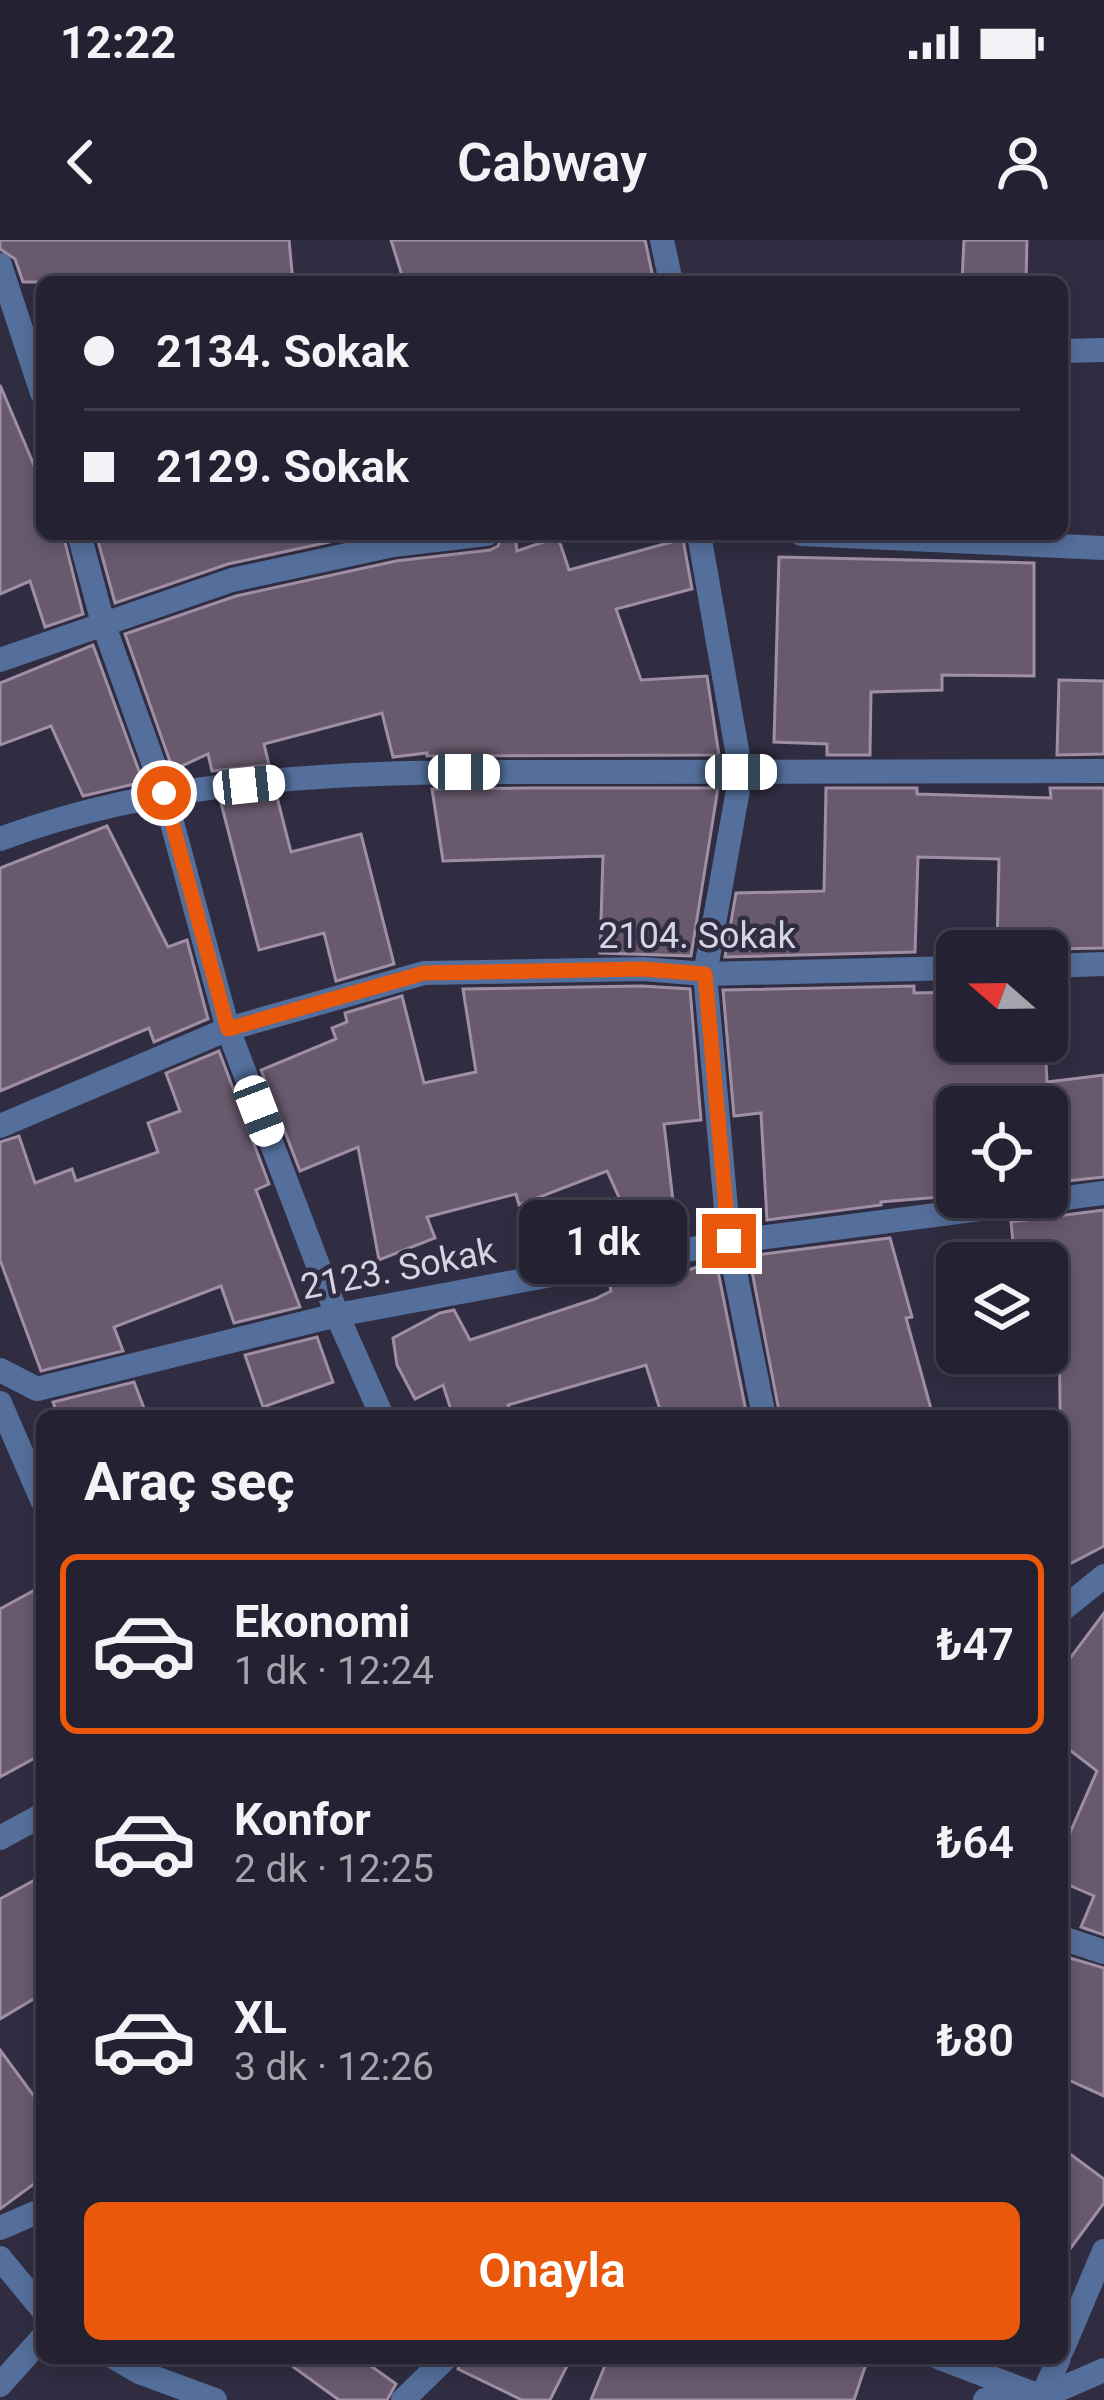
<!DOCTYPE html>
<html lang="tr">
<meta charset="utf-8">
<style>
body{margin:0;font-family:Roboto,sans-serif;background:#302f3e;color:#f1f3f6;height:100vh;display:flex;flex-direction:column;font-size:45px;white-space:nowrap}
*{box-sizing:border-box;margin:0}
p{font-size:39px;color:#a3a4ac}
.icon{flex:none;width:66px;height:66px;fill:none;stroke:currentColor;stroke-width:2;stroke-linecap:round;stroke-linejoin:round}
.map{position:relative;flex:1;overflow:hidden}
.panel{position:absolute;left:36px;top:1170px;width:1032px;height:954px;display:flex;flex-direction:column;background:#242232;border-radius:18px;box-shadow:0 6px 18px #0003,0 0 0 3px #413f4d}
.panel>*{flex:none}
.guide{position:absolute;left:36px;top:36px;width:1032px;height:264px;border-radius:18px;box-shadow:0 6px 18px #0003,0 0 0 3px #413f4d;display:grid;align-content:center;height:264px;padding:0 48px;background:#242232}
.needle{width:78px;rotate:290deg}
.controls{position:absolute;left:936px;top:690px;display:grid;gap:24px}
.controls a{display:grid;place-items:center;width:132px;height:132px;border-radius:18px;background:#242232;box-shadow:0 6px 18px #0003,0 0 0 3px #413f4d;font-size:60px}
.end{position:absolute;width:54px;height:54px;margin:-27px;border:15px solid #ea580c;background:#fff;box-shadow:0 0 0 6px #fff}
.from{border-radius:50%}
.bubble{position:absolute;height:84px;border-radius:18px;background:#242232;box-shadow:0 6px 18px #0003,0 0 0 3px #413f4d;font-size:39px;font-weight:600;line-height:84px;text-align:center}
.car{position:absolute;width:36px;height:72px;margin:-36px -18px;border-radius:15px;box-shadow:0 0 9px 3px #0007;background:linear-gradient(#fff 24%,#345 0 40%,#fff 0 76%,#345 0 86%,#fff 0)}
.guide b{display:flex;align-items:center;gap:42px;height:114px;font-size:45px}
.guide b+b{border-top:3px solid #413f4d}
.guide i{width:30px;height:30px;background:#f1f3f6}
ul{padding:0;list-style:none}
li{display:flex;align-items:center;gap:36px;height:180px;margin:0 24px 18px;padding:0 24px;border:6px solid transparent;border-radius:18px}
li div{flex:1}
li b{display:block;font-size:45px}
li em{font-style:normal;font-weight:600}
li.on{border-color:#ea580c}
li>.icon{width:108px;height:108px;stroke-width:1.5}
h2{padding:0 48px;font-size:54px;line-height:144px}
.button{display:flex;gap:24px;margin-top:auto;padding:24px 48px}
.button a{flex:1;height:138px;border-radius:18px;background:#ea580c;color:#fff;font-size:48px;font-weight:600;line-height:138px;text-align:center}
.status{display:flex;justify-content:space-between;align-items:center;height:84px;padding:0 60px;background:#242232;direction:ltr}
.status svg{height:33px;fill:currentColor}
header{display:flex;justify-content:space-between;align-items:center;height:156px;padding:0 48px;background:#242232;font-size:54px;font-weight:600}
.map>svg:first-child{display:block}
.building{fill:#68596d;stroke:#9f8ea4;stroke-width:3}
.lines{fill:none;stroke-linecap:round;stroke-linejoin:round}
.minor{stroke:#546f9b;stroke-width:24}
.route{stroke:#ea580c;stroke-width:15}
.labels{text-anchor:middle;stroke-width:9;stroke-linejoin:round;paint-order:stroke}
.street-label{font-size:36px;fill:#d5d4e2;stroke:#302d42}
</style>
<div class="status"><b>12:22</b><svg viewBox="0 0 49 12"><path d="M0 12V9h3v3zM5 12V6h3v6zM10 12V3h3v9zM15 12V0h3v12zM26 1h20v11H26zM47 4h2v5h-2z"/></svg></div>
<header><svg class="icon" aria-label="back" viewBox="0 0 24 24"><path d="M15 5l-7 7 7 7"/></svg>Cabway<svg class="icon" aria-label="person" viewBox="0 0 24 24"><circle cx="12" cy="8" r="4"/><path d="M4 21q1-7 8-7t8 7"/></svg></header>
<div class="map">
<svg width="1104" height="2160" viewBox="0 0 1104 2160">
<rect width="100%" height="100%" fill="#302d42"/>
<g class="building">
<polygon points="0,0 289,0 293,42 23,42 15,19 0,9"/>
<polygon points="391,0 645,0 654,42 404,42"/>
<polygon points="964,0 1027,0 1026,42 962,42"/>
<polygon points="0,145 42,244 42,294 63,294 83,374 45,387 30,341 0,354"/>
<polygon points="96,294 366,294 228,324 115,363"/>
<polygon points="503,294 515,294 517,311 558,297 569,330 683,299 692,349 616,369 641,440 707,436 719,515 427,516 427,513 393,517 382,473 264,504 269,525 212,531 208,514 173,530 125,394 236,356 396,321 490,310 498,306"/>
<polygon points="779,317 1034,323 1034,436 942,435 942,450 871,452 870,515 827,515 827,504 774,502"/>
<polygon points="93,405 143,542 83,556 51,486 0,505 0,443"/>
<polygon points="1059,440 1104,441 1104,514 1057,515"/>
<polygon points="527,548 718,548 691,716 600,713 603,616 443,621 432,549"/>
<polygon points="826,548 917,548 917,554 1051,558 1050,548 1104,548 1104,708 997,710 999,619 918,617 915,712 725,717 736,653 824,651"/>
<polygon points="277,557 291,612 361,594 394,724 336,741 324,693 259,710 221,563"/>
<polygon points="107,586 168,707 187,700 208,779 154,802 149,788 0,851 0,628"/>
<polygon points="642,746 690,749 701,880 664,884 677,995 606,1008 603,987 627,975 607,931 519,965 516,954 427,977 435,998 379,1020 358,907 300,931 261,830 336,799 332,788 347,782 345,773 402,756 424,843 476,832 463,749"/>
<polygon points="914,746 914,753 957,752 957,801 1045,801 1047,842 1104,835 1104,937 1057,942 1048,867 947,867 953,956 881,962 881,965 767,980 761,873 734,876 723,750"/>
<polygon points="219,811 269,944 256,950 300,1067 234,1083 221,1046 114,1087 123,1111 41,1131 0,1020 0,902 19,896 35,943 72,929 76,941 158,912 148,883 180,871 166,833"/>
<polygon points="1104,970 1104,1306 1062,1328 1059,1080 1047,1082 1047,1023 1015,1023 1011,982"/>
<polygon points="890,998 912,1077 906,1078 933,1176 780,1176 749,1016"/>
<polygon points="716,1021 747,1176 662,1176 646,1125 508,1165 512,1176 453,1176 443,1145 415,1159 397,1125 393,1098 440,1073 454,1070 470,1100 595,1059 611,1051 609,1041 681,1028 682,1032"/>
<polygon points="317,1097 333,1142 263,1167 245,1115"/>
<polygon points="134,1142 147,1176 58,1176 53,1162"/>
<polygon points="42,1346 42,1514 0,1537 0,1369"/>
<polygon points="1104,1373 1104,1695 1081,1687 1094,1656 1062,1642 1062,1611 1097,1531 1062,1504 1062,1429"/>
<polygon points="42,1636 42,1754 0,1779 0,1659"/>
<polygon points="1070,1718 1104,1728 1104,1856 1062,1837 1062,1738"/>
<polygon points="0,1810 42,1867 42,1938 0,1969"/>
<polygon points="1062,1908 1104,1939 1104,1963 1062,2020"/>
<polygon points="281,2118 360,2118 396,2144 387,2160 339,2160"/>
<polygon points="462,2118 571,2118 550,2160 522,2160 458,2129"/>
<polygon points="608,2118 868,2118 854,2160 591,2160"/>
</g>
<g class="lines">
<g class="minor">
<polyline points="662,0 671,42"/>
<polyline points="0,25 42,153"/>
<polyline points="1062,111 1104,110"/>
<polyline points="79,294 103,383 164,553 228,789 337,1075 382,1176"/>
<polyline points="699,294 741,533 705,734 729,1002 764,1176"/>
<polyline points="801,294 1104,308"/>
<polyline points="0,420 232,340 393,305 487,294"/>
<path d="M0,599C192,527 401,532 603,532C770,532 937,532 1104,531"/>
<polyline points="1047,726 1104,724"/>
<polyline points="0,886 228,789 424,733 643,729 705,734 957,728"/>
<polyline points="0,1130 37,1149 337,1075 729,1002 1104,953"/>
<polyline points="0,1163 42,1260"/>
<polyline points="1062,1370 1104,1336"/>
<polyline points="0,1598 42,1575"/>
<polyline points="1062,1698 1104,1712"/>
<polyline points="0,1988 42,1970"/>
<polyline points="0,2018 42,2069"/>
<polyline points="1062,2110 1104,2011"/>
<polyline points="115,2118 139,2132 215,2160"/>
<polyline points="940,2118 1042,2157 1059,2118"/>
<polyline points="0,2145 42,2098"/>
<polyline points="403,2160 446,2118"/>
<polyline points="985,2160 1042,2157 1104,2130"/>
</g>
</g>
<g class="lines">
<polyline class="route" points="164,553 228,789 424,733 643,729 705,734 729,1001"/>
</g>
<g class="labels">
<g class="street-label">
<text x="697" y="708">2104. Sokak</text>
<text transform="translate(398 1028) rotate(-11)" y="13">2123. Sokak</text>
</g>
</g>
</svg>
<div class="controls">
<a><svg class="needle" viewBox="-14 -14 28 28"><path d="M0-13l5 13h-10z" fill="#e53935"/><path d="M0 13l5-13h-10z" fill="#a3a4ac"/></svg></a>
<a><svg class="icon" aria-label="locate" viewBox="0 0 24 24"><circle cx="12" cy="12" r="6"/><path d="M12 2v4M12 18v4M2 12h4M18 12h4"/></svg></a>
<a><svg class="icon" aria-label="layers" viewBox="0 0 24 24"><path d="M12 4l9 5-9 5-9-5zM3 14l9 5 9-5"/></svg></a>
</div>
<i class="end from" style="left:164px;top:553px"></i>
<i class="end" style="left:729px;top:1001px"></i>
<div class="bubble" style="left:519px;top:960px;width:168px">1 dk</div>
<i class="car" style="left:464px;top:532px;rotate:90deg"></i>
<i class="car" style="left:741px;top:532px;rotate:90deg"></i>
<i class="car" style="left:249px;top:545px;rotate:84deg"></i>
<i class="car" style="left:259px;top:871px;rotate:159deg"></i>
<div class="guide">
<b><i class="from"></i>2134. Sokak</b>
<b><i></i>2129. Sokak</b>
</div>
<section class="panel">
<h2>Araç seç</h2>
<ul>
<li class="on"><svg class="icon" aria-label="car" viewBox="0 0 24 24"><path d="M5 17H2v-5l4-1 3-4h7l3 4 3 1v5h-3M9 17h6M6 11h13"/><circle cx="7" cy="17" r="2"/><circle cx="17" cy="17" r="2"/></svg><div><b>Ekonomi</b><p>1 dk · 12:24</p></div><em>₺47</em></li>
<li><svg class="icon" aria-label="car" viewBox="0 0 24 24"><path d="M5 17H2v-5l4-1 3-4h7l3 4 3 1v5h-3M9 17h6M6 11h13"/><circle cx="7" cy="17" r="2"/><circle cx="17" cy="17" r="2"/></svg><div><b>Konfor</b><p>2 dk · 12:25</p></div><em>₺64</em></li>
<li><svg class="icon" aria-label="car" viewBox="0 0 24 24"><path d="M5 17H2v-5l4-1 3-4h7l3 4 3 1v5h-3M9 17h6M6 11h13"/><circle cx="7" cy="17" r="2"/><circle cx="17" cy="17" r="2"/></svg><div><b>XL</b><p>3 dk · 12:26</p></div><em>₺80</em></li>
</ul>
<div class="button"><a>Onayla</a></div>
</section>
</div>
